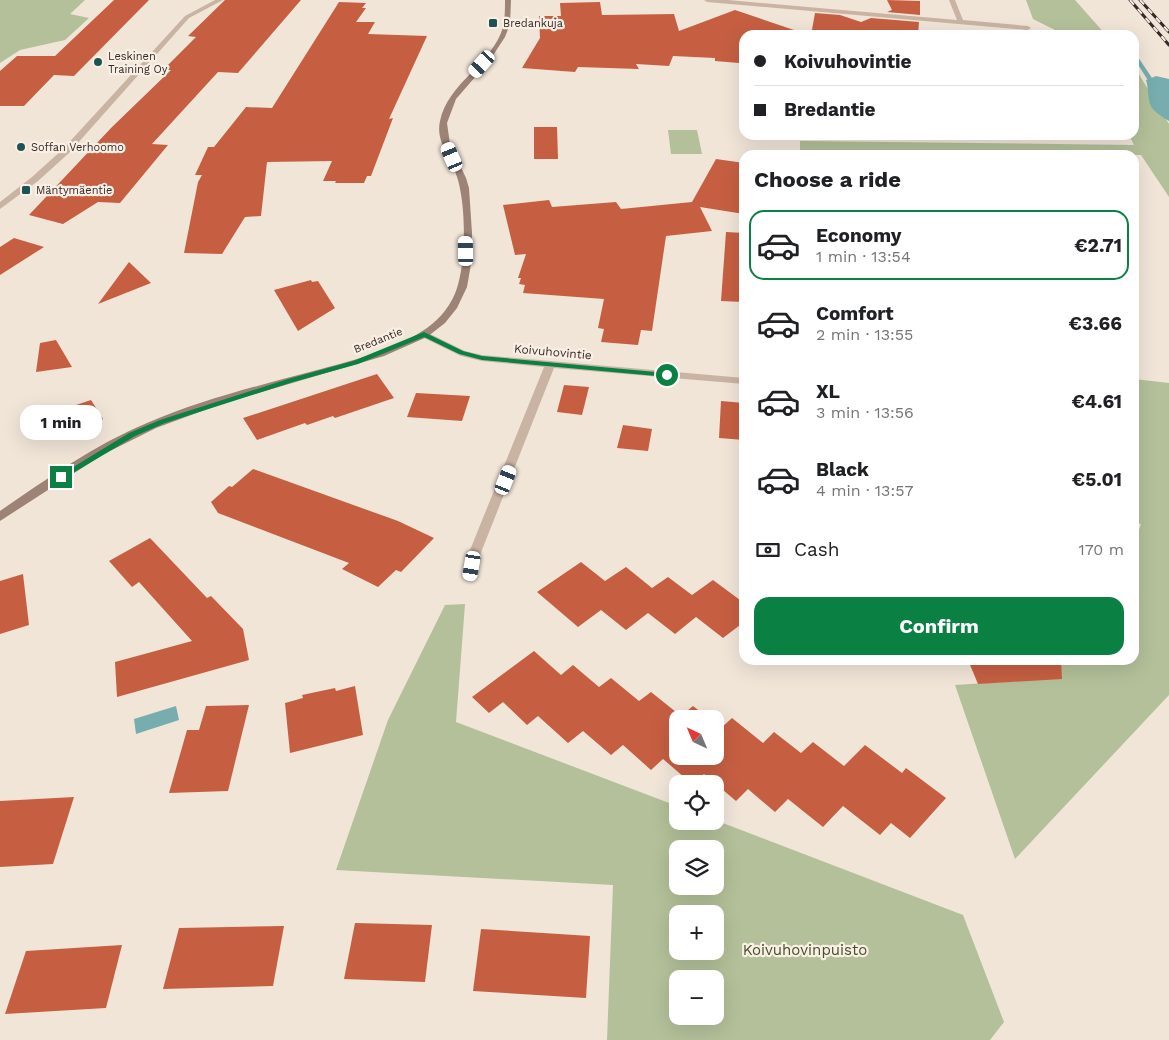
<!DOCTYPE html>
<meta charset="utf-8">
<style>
body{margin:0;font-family:"Work Sans",sans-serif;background:#f6f6f6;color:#202124;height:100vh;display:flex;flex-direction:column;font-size:19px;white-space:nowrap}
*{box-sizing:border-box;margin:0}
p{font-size:16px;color:#757577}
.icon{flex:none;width:28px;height:28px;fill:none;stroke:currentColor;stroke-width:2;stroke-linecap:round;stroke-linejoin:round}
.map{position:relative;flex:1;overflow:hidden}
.panel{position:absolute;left:739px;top:150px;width:400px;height:515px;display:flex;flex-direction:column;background:#fff;border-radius:15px;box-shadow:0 5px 20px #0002}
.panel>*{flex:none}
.top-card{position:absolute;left:739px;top:30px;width:400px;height:110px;border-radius:15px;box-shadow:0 5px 20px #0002;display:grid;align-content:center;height:110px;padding:0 15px;background:#fff}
.needle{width:32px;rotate:316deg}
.fabs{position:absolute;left:669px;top:710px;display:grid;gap:10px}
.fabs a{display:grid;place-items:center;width:55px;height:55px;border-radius:10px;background:#fff;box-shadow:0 5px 20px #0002;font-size:25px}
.end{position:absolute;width:22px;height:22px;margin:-11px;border:6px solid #0b8043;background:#fff;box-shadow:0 0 0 2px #fff}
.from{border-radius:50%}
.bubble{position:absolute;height:35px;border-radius:15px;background:#fff;box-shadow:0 5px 20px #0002;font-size:16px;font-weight:700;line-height:35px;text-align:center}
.car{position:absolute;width:15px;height:30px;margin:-15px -8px;border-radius:6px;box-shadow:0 0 4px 1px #0007;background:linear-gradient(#fff 24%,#345 0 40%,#fff 0 76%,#345 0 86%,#fff 0)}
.top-card b{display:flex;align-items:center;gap:18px;height:48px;font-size:19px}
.top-card b+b{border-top:1px solid #e0e0e0}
.top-card i{width:12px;height:12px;background:#202124}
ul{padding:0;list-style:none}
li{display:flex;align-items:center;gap:15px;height:70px;margin:0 10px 8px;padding:0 5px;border:2px solid transparent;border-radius:15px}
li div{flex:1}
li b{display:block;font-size:19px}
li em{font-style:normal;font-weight:700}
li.on{border-color:#0b8043}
li>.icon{width:45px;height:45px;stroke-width:1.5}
h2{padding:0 15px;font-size:22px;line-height:60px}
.pay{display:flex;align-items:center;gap:12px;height:55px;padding:0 15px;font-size:19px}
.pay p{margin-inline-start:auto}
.button{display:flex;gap:10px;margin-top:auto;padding:10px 15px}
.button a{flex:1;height:58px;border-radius:15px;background:#0b8043;color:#fff;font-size:20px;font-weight:700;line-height:58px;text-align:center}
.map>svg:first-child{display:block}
.green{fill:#b3c099;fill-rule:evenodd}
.water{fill:#77adae}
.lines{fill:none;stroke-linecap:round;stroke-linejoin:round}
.stream{fill:#77adae;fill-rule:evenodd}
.building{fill:#c65f42}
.street{fill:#c9b4a4;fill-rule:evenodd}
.secondary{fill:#9c8376;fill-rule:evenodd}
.rail-casing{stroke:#342a26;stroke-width:3}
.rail{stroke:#f9efe4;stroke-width:2;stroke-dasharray:6;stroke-linecap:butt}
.route{fill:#0b8043}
.poi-dot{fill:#1c5355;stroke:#f9efe4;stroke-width:2}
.labels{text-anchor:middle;stroke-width:4.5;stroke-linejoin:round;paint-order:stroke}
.far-poi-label{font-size:11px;fill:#342a26;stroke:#f9efe4;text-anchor:start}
.far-street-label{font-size:11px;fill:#342a26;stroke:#f9efe4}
.street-label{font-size:12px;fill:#342a26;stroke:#f9efe4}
.near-park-label{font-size:15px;fill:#44522a;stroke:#f9efe4}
</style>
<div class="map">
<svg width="1169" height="1040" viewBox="0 0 1169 1040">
<rect width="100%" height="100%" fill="#f1e5d8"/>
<g class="green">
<polygon points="0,0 85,0 70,14 89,18 65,40 20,50 0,63"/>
<polygon points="1026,0 1075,0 1106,35 1065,35 1033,19"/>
<polygon points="1134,66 1169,124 1169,197 1141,155 800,151 800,141 1134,145 1129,135 1134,135"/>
<polygon points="668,130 697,130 702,154 671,154"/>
<polygon points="1134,379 1169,383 1169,695 1015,859 955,685 1032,680 1046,660 1134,660 1134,545 1141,524 1134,522"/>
<path d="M465,604L456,722L677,806L678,821L715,820L963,915L1004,1022L990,1040H607L613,885L336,870L388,720L445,605ZM678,849H715V886H678ZM678,914H715V951H678ZM678,979H715V1016H678Z"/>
</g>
<g class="water">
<path d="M1156,76L1169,79V121C1164,118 1156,113 1152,108C1147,100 1149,89 1146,80Z"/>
<polygon points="176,706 179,720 136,734 134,719"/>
</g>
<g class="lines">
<polygon class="stream" points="1134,54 1136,54 1158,87 1157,88 1152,87 1134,58"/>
</g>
<g class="building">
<polygon points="114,0 149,0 74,76 54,75 24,106 0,106 0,71 17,56 55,56"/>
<polygon points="225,0 301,0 238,73 218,72 152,144 168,145 120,203 98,202 63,224 29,215 112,127 171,70 163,70 196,37 188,36"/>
<polygon points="887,0 920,1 920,15 887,12 892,10"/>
<polygon points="339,2 366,3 362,8 366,8 356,22 375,22 368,34 427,36 389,119 393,118 371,176 367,176 364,183 335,183 336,181 323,181 332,161 267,162 261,216 245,217 222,254 184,253 198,182 202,175 195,175 208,147 214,147 246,107 272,108"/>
<polygon points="600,2 602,15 674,14 679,31 735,10 797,31 797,35 743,35 739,63 715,61 715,58 673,56 669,66 636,64 639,69 578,67 575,72 522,68 540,38 539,16 561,16 560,3"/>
<polygon points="815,13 840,15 861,22 871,18 919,22 918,35 811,35"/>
<polygon points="534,127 557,127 558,159 534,159"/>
<polygon points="716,159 744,163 744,214 700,207 712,231 666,236 652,331 641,330 638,345 601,342 604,329 598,328 604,299 523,293 525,285 519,284 521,278 518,278 526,254 515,255 503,205 549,200 552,207 616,202 621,209 692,202"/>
<polygon points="726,232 744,233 744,302 721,301"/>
<polygon points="14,238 44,247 0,275 0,247"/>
<polygon points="129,262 151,283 98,304"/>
<polygon points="311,280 312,282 318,281 335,308 298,331 274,290"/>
<polygon points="56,340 72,367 36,372 40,343"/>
<polygon points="377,374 394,398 335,418 333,416 307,425 305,423 257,440 243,418"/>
<polygon points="564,385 589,387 582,415 557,412"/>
<polygon points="416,393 470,396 462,421 407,417"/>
<polygon points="91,400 103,419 76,429 64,409"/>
<polygon points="721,401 744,403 744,440 719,438"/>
<polygon points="623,425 652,429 648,451 617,448"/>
<polygon points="253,469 398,521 434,538 401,572 396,570 378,587 342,569 349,563 218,513 211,502 229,486 232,487"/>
<polygon points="150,538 207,598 211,596 243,629 249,660 117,697 115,662 192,641 139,582 132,587 109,561"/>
<polygon points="581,562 605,581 626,567 652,588 668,577 692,595 713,580 744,603 744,622 723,638 696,617 675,634 648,613 626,630 601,610 578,627 537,592"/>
<polygon points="23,574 29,625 0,634 0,581"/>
<polygon points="534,651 561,675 573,665 599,687 611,678 639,701 651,692 681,716 693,706 710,719 678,719 678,756 715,756 715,723 721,728 732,718 763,743 774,732 801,753 813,742 844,766 865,745 902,773 906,768 946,798 910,838 891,823 880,835 843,806 823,827 788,799 775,812 748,789 736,801 704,774 692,784 663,759 651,770 623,745 611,755 583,731 568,743 538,716 527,725 503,702 489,713 472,697"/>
<polygon points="968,660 1061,660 1062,679 978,684"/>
<polygon points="355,686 363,735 290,753 285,703 303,698 302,695 335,688 336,691"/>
<polygon points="249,705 228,791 169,793 187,730 199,730 206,706"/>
<polygon points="74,797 53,864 0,867 0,801"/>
<polygon points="355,923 432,925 425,982 344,979"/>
<polygon points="284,926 273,986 163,989 179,928"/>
<polygon points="481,929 590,936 586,998 473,991"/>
<polygon points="122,945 106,1008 5,1014 26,951"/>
</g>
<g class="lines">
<g class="street">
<polygon points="215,0 223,0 189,18 69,153 38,181 0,209 0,202 32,177 63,149 185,16"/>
<polygon points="704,0 728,0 957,20 949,0 955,0 963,20 1028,26 1031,28 1028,30 707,2"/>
<polygon points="424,331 465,351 482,355 744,378 744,384 554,368 480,555 475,580 465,580 463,577 468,555 544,367 482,361 461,356 420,336 420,332"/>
</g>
<path class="secondary" d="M505,0H511L510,24L505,37L490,60L456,99L447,123L450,144L466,178L469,188L472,233L471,264L467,287L457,308L445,323L427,337L384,356L221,404L156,428L102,455L0,521V511C47,479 94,445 147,423C198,401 253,387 306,373C346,362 393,352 427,328C441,318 452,304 457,288C466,260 466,209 458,180C453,160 435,143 440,121C448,84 487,67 501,33C505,23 505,11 505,0Z"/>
<g class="rail-casing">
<g id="rail">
<polyline points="1130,0 1169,45"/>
<polyline points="1140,0 1169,32"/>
</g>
</g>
<use href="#rail" class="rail"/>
</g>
<polygon class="route" points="424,332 463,351 482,356 667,373 671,375 667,377 482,360 459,354 424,337 358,364 293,382 165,423 135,436 63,479 57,477 129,433 160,420 288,379 353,361"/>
<g class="poi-dot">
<rect x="488" y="18" width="10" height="10" rx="2.5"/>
<circle cx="98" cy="62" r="5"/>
<circle cx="21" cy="147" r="5"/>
<rect x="21" y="185" width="10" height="10" rx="2.5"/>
</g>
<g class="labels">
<g class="far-poi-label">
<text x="503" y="27">Bredankuja</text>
<text x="108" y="60">Leskinen<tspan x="108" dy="13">Training Oy</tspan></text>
<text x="31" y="151">Soffan Verhoomo</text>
<text x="36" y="194">Mäntymäentie</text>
</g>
<g class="far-street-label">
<text transform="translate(378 340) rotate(-22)" y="4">Bredantie</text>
</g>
<g class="street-label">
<text transform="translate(553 352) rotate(5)" y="4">Koivuhovintie</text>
</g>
<g class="near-park-label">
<text x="805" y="955">Koivuhovinpuisto</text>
</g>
</g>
</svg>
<div class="fabs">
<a><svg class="needle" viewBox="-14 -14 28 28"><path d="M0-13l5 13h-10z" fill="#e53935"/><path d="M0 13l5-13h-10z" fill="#757577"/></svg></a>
<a><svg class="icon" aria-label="locate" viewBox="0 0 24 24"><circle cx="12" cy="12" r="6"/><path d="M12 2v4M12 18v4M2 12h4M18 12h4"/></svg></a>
<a><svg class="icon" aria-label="layers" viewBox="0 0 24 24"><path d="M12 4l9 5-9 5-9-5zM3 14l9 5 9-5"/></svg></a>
<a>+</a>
<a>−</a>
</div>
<i class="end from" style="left:667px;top:375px"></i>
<i class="end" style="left:61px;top:477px"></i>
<div class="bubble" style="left:20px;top:405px;width:82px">1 min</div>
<i class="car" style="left:482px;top:64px;rotate:222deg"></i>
<i class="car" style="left:452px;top:157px;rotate:337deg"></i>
<i class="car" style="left:466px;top:251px;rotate:359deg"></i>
<i class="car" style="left:506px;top:480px;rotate:22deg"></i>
<i class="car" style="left:472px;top:566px;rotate:190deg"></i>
<div class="top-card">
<b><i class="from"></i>Koivuhovintie</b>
<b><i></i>Bredantie</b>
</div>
<section class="panel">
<h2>Choose a ride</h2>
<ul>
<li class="on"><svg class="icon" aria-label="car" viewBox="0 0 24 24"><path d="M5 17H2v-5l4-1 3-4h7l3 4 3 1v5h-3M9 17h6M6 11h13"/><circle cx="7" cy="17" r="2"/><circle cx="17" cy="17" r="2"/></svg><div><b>Economy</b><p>1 min · 13:54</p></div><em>€2.71</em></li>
<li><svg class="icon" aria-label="car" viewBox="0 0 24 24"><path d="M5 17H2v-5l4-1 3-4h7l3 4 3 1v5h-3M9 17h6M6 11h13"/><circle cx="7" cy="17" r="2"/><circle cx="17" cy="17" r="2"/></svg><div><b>Comfort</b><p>2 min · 13:55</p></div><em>€3.66</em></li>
<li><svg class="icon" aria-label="car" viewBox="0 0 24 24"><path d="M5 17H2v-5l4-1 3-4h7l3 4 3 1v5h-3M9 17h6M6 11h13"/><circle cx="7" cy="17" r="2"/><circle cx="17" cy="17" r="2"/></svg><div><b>XL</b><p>3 min · 13:56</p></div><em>€4.61</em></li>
<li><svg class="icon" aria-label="car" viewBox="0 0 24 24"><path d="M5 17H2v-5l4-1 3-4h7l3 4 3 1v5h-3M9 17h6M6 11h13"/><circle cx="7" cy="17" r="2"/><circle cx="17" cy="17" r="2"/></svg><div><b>Black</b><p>4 min · 13:57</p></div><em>€5.01</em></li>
</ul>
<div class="pay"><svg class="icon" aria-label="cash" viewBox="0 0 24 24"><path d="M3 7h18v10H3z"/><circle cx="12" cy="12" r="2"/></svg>Cash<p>170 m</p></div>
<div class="button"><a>Confirm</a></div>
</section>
</div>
